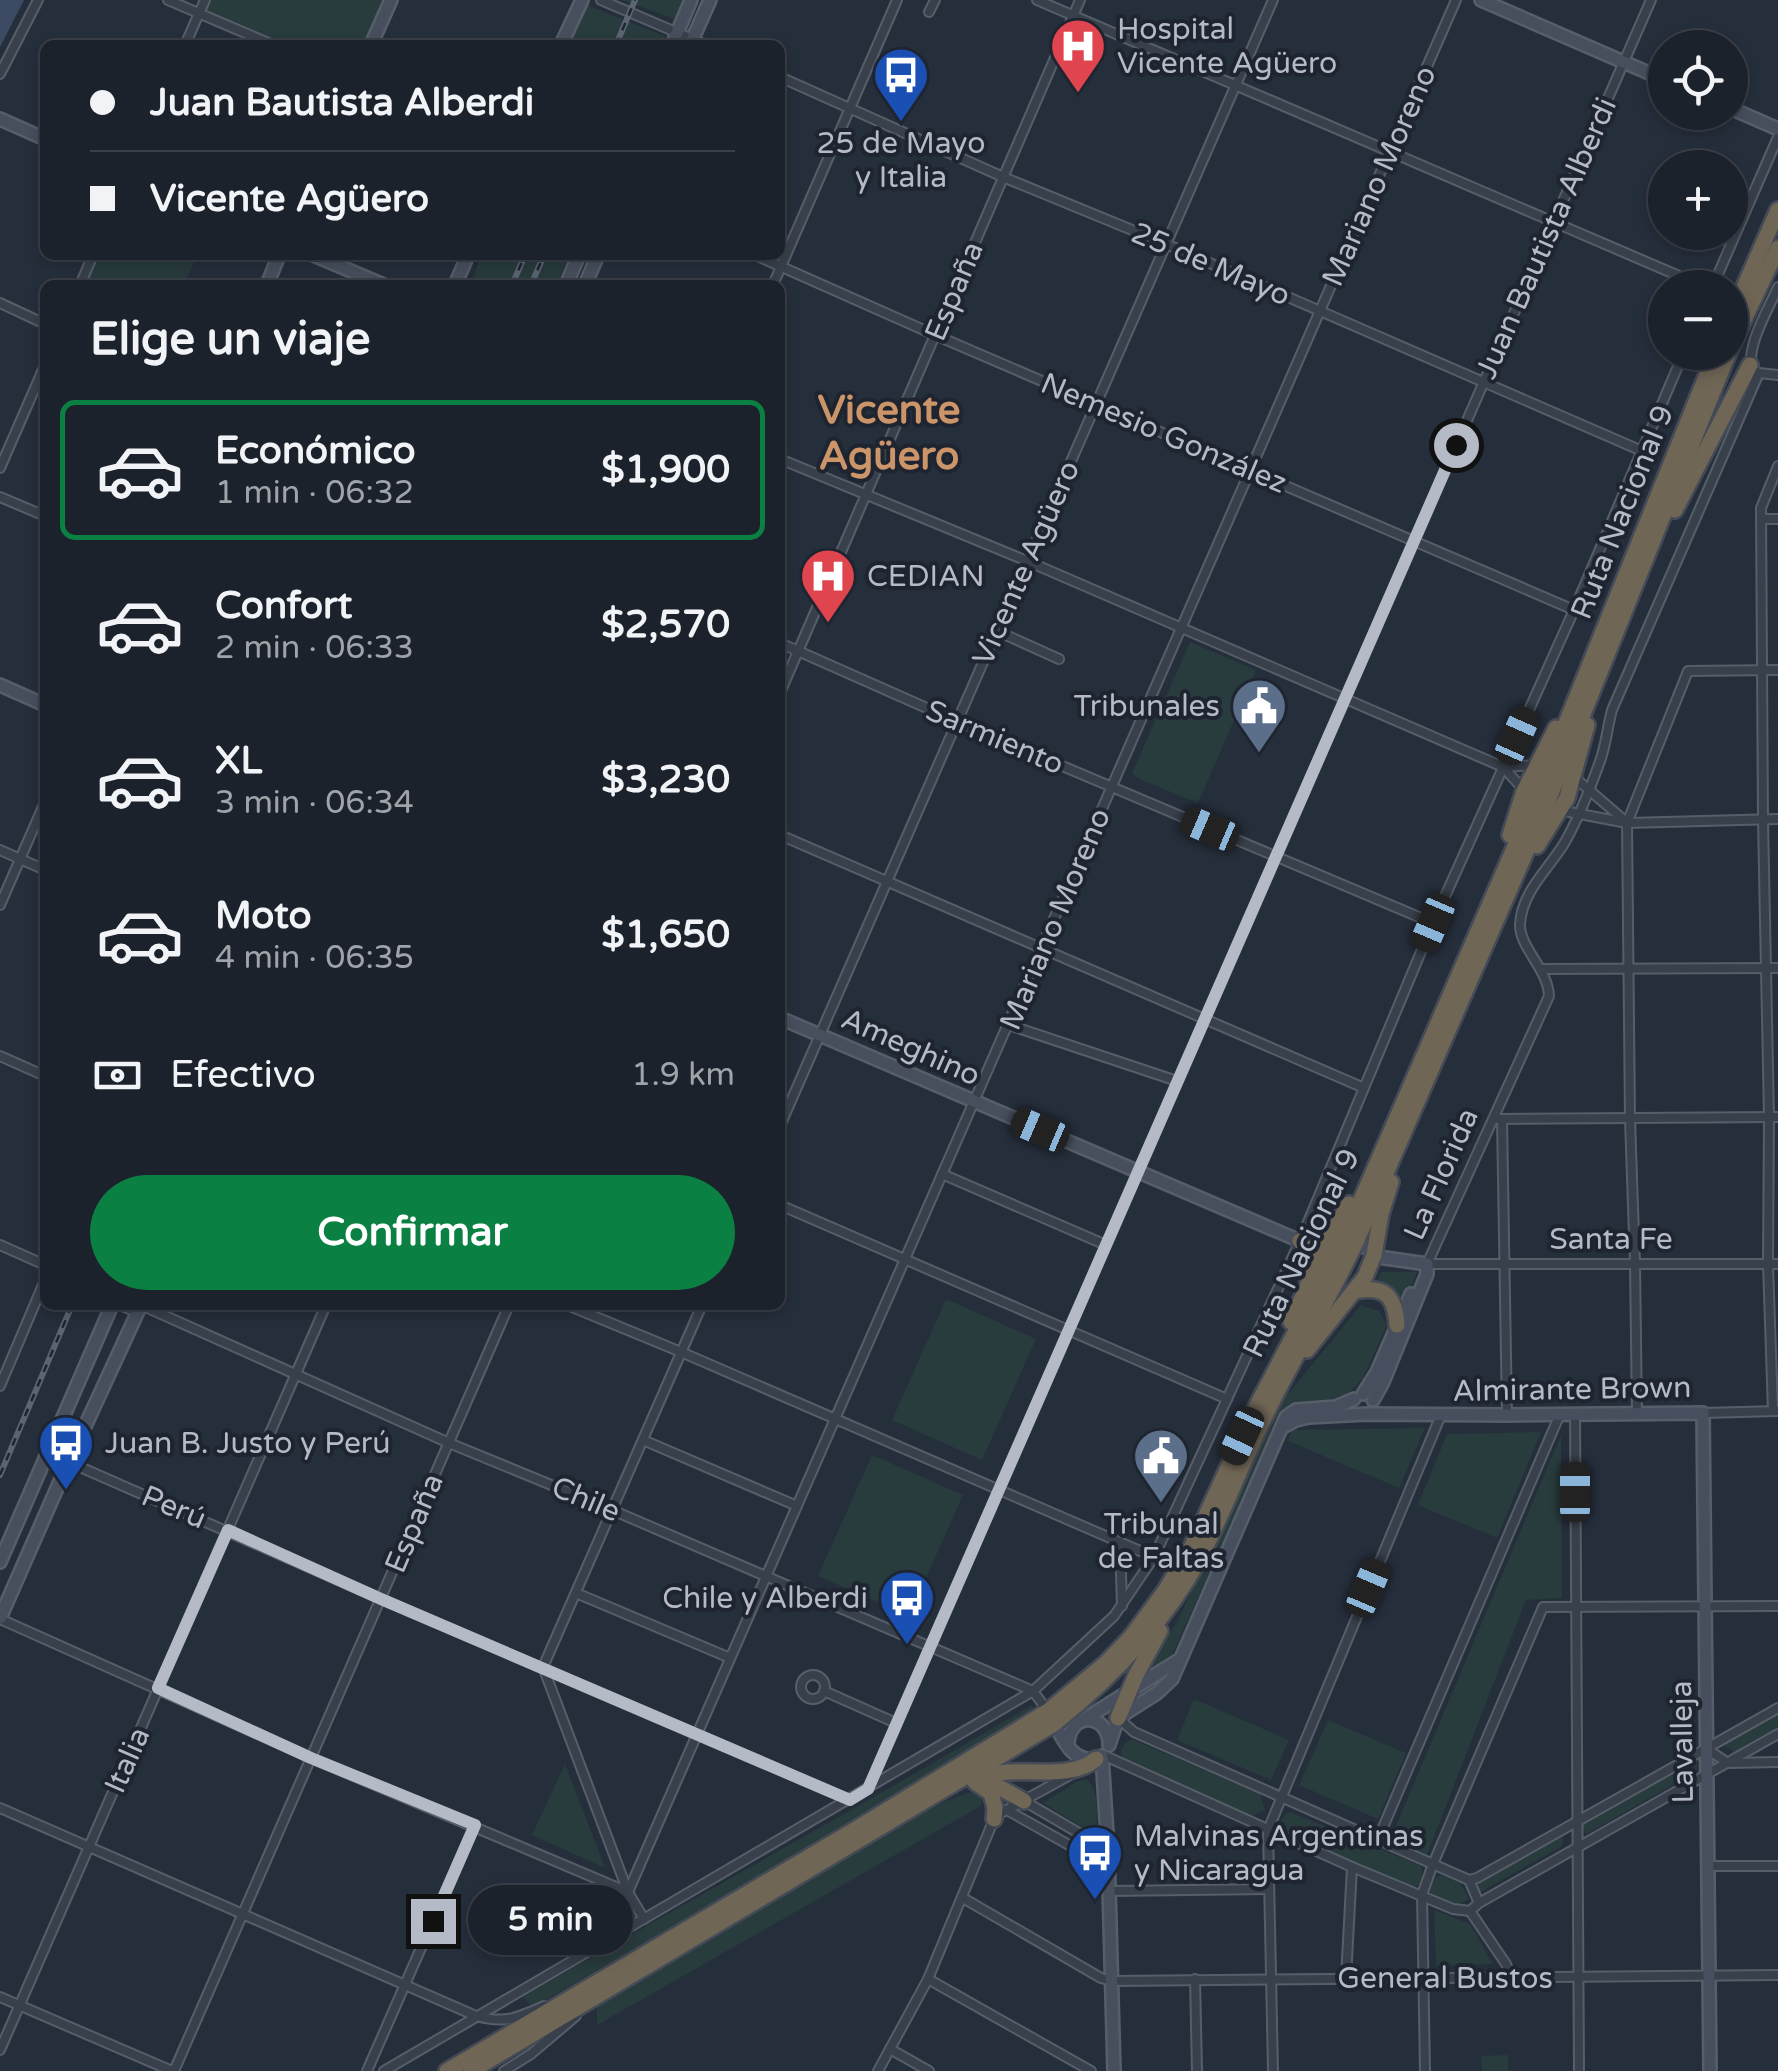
<!DOCTYPE html>
<html lang="es">
<meta charset="utf-8">
<style>
body{margin:0;font-family:"Varela Round",sans-serif;background:#252a34;color:#f1f3f6;height:100vh;display:flex;flex-direction:column;font-size:38px;white-space:nowrap}
*{box-sizing:border-box;margin:0}
p{font-size:32px;color:#a0a4a9}
.icon{flex:none;width:55px;height:55px;fill:none;stroke:currentColor;stroke-width:2;stroke-linecap:round;stroke-linejoin:round}
.map{position:relative;flex:1;overflow:hidden}
.side{position:absolute;left:40px;top:280px;width:745px;height:1030px;display:flex;flex-direction:column;background:#1c222c;border-radius:15px;box-shadow:0 5px 15px #0003,0 0 0 2px #3a3f48}
.side>*{flex:none}
.top-card{position:absolute;left:40px;top:40px;width:745px;height:220px;border-radius:15px;box-shadow:0 5px 15px #0003,0 0 0 2px #3a3f48;display:grid;align-content:center;height:220px;padding:0 50px;background:#1c222c}
.tools{position:absolute;left:1648px;top:30px;display:grid;gap:20px}
.tools a{display:grid;place-items:center;width:100px;height:100px;border-radius:50%;background:#1c222c;box-shadow:0 5px 15px #0003,0 0 0 2px #3a3f48;font-size:50px}
.end{position:absolute;width:45px;height:45px;margin:-22px;border:12px solid #b4bbc6;background:#111;box-shadow:0 0 0 5px #111}
.from{border-radius:50%}
.bubble{position:absolute;height:70px;border-radius:35px;background:#1c222c;box-shadow:0 5px 15px #0003,0 0 0 2px #3a3f48;font-size:32px;font-weight:700;line-height:70px;text-align:center}
.car{position:absolute;width:30px;height:60px;margin:-30px -15px;border-radius:12px;box-shadow:0 0 8px 2px #0007;background:linear-gradient(#222 24%,#8ab4d8 0 40%,#222 0 76%,#8ab4d8 0 86%,#222 0)}
.top-card b{display:flex;align-items:center;gap:35px;height:95px;font-size:38px}
.top-card b+b{border-top:2px solid #3a3f48}
.top-card i{width:25px;height:25px;background:#f1f3f6}
ul{padding:0;list-style:none}
li{display:flex;align-items:center;gap:30px;height:140px;margin:0 20px 15px;padding:0 30px;border:5px solid transparent;border-radius:15px}
li div{flex:1}
li b{display:block;font-size:38px}
li em{font-style:normal;font-weight:700}
li.active{border-color:#0b8043}
li>.icon{width:90px;height:90px;stroke-width:1.5}
h2{padding:0 50px;font-size:45px;line-height:120px}
.pay{display:flex;align-items:center;gap:25px;height:110px;padding:0 50px;font-size:38px}
.pay p{margin-inline-start:auto}
.primary-button{display:flex;gap:20px;margin-top:auto;padding:20px 50px}
.primary-button a{flex:1;height:115px;border-radius:60px;background:#0b8043;color:#fff;font-size:40px;font-weight:700;line-height:115px;text-align:center}
.map>svg:first-child{display:block}
.green{fill:#283b3d}
.water{fill:#3c4b63}
.lines{fill:none;stroke-linecap:round;stroke-linejoin:round}
.street-casing{stroke:#565e69;stroke-width:12}
.secondary-casing{stroke:#565e69;stroke-width:16}
.highway-casing{stroke:#444b56;stroke-width:20}
.street{stroke:#38404b;stroke-width:8}
.secondary{stroke:#474f5e;stroke-width:11}
.highway{stroke:#706656;stroke-width:15}
.rail-casing{stroke:#5b6472;stroke-width:6}
.rail{stroke:#1e2530;stroke-width:2.5;stroke-dasharray:8;stroke-linecap:butt}
.route{stroke:#b4bbc6;stroke-width:12}
.labels{text-anchor:middle;stroke-width:8;stroke-linejoin:round;paint-order:stroke}
.poi-label{font-size:30px;fill:#b4bbc6;stroke:#1e2530;text-anchor:start}
.street-label{font-size:30px;fill:#b4bbc6;stroke:#1e2530}
.district-label{font-size:40px;font-weight:bold;fill:#cc9569;stroke:#1e2530}
</style>
<div class="map">
<svg width="1778" height="2071" viewBox="0 0 1778 2071">
<rect width="100%" height="100%" fill="#252e3b"/>
<g class="green">
<polygon points="205,0 391,0 371,45 273,45 199,14"/>
<polygon points="622,0 682,0 674,19"/>
<polygon points="584,4 665,36 661,45 568,45"/>
<polygon points="93,255 197,255 184,285 80,285"/>
<polygon points="481,255 570,255 556,285 471,285"/>
<polygon points="1190,642 1256,670 1198,803 1139,779 1132,773"/>
<polygon points="1381,1272 1417,1272 1404,1306 1376,1283"/>
<polygon points="946,1299 1036,1339 982,1460 892,1420"/>
<polygon points="1361,1305 1379,1311 1387,1325 1363,1378 1339,1402 1296,1402 1282,1412 1172,1655 1140,1676 1178,1620 1278,1406"/>
<polygon points="1425,1428 1399,1488 1288,1441 1292,1430"/>
<polygon points="1541,1432 1497,1538 1418,1505 1447,1434"/>
<polygon points="1561,1435 1562,1598 1526,1600 1427,1855 1390,1840"/>
<polygon points="872,1455 963,1495 909,1616 818,1576"/>
<polygon points="1194,1699 1289,1740 1271,1780 1177,1740"/>
<path d="M1032,1705L1037,1713L880,1807L533,2007L523,1997C692,1898 864,1805 1032,1705Z"/>
<polygon points="1778,1714 1778,1727 1734,1752 1723,1745"/>
<polygon points="1328,1720 1406,1753 1378,1819 1299,1785"/>
<polygon points="1132,1739 1260,1794 1265,1810 1250,1817 1123,1760 1121,1750 1125,1743"/>
<polygon points="1698,1759 1696,1772 1586,1834 1581,1825 1585,1821"/>
<polygon points="565,1764 605,1868 532,1835"/>
<path d="M1086,1779C1101,1791 1096,1817 1097,1836L1043,1803L1076,1782Z"/>
<path d="M975,1792L982,1797L981,1806L597,2025V2006C685,1954 773,1902 860,1850C886,1835 949,1794 975,1792Z"/>
<polygon points="1291,1812 1421,1866 1423,1879 1419,1885 1412,1888 1278,1832 1278,1824 1287,1813"/>
<polygon points="1563,1833 1562,1846 1479,1893 1475,1885"/>
<polygon points="1442,1875 1460,1883 1469,1899 1458,1905 1432,1894 1430,1890 1436,1877"/>
<polygon points="1434,1910 1470,1924 1493,1964 1436,1966"/>
<polygon points="1508,2055 1508,2071 1482,2071 1481,2056"/>
</g>
<polygon class="water" points="0,0 24,0 0,47"/>
<g class="lines">
<g class="street-casing">
<g id="street">
<polyline points="168,0 273,45"/>
<polyline points="601,0 706,45"/>
<polyline points="1037,0 1707,288"/>
<polyline points="929,12 935,0"/>
<polyline points="185,45 205,0"/>
<polyline points="0,74 38,0"/>
<polyline points="780,77 1003,177 1166,244 1642,451"/>
<polyline points="755,255 935,335 1574,610"/>
<polyline points="80,285 93,255"/>
<polyline points="773,285 897,0"/>
<path d="M1778,287C1769,308 1744,349 1753,370L1759,373L1778,375"/>
<polyline points="1712,288 1778,137"/>
<polyline points="0,303 45,324"/>
<path d="M1759,373L1612,710C1607,728 1606,747 1599,764C1590,789 1578,819 1565,842C1549,869 1522,891 1520,924C1519,947 1548,969 1549,996L1427,1264H1778"/>
<polyline points="780,459 1027,561 1503,767 1525,791"/>
<polyline points="0,468 45,365"/>
<polyline points="0,497 45,516"/>
<polyline points="1761,519 1778,519"/>
<polyline points="997,631 1059,659"/>
<polyline points="780,643 956,721 1433,923"/>
<polyline points="780,693 1080,0"/>
<polyline points="1503,767 1536,765"/>
<polyline points="1574,777 1624,820"/>
<polyline points="1559,810 1627,823 1778,819"/>
<polyline points="780,835 1364,1088"/>
<polyline points="0,850 45,870"/>
<polyline points="0,905 45,802"/>
<polyline points="1542,969 1778,968"/>
<polyline points="1009,1025 1177,1081"/>
<polyline points="0,1056 45,1076"/>
<polyline points="1498,1119 1778,1117"/>
<polyline points="1502,1119 1507,1415"/>
<polyline points="780,1126 1273,0"/>
<polyline points="942,1174 1106,1245"/>
<polyline points="780,1205 1227,1399"/>
<polyline points="0,1245 45,1265"/>
<polyline points="119,1305 132,1310 141,1306"/>
<polyline points="141,1305 449,1443 612,1510 1033,1691 1047,1710"/>
<polyline points="567,1305 681,1352 1154,1557"/>
<polyline points="0,1386 45,1280"/>
<polyline points="1773,1411 1768,1264 1769,1117 1763,820 1761,508 1778,466"/>
<polyline points="1703,1413 1778,1411"/>
<polyline points="1575,1414 1579,2071"/>
<polyline points="1637,1414 1635,1264 1630,1119 1627,823 1688,671 1778,670"/>
<polyline points="643,1440 797,1506"/>
<polyline points="48,1453 381,1599 850,1800"/>
<polyline points="1120,1542 1122,1606"/>
<polyline points="576,1593 730,1658"/>
<polyline points="0,1619 311,1758 628,1892"/>
<circle cx="813" cy="1687" r="12"/>
<polyline points="824,1691 896,1723"/>
<polyline points="1118,1718 1134,1732 1469,1880 1479,1903 1470,1911"/>
<polyline points="1707,1749 1728,1763 1778,1762"/>
<polyline points="1103,1755 1352,1867 1453,1909 1470,1911"/>
<polyline points="868,1789 1651,0"/>
<polyline points="1024,1801 1108,1850"/>
<path d="M0,1808L476,2016C505,2024 517,2018 544,2006"/>
<polyline points="1007,1810 1108,1867"/>
<polyline points="1378,1839 1560,1414"/>
<polyline points="1708,1866 1778,1866"/>
<polyline points="1469,1880 1477,1878 1778,1708"/>
<polyline points="1109,1891 1269,1889"/>
<polyline points="628,1892 1456,0"/>
<polyline points="963,1898 1101,1978 1112,1981 1778,1975"/>
<polyline points="1479,1903 1778,1734"/>
<polyline points="1470,1911 1506,1964 1511,1977"/>
<polyline points="644,1919 628,1892 543,1667 702,1305"/>
<polyline points="1346,1978 1352,1867"/>
<polyline points="928,1979 1091,2071"/>
<polyline points="1195,1979 1197,2071"/>
<polyline points="0,1997 172,2071"/>
<polyline points="890,2049 929,2071"/>
<polyline points="0,2050 326,1305"/>
<polyline points="174,2071 509,1305"/>
<polyline points="367,2071 475,1825"/>
<polyline points="384,2071 1033,1691 1114,1616 1154,1557 1300,1241 1433,923 1574,610 1684,352"/>
<polyline points="504,2071 531,2054 576,2016"/>
<polyline points="878,2071 928,1979 994,1819 999,1814 1070,1775"/>
<polyline points="1273,2071 1268,1830 1441,1415"/>
<polyline points="1425,2071 1422,1895 1433,1864 1543,1607 1778,1606"/>
</g>
</g>
<g class="secondary-casing">
<g id="secondary">
<polyline points="1481,0 1665,80"/>
<polyline points="371,45 391,0"/>
<polyline points="561,45 582,0"/>
<polyline points="672,45 691,0"/>
<polyline points="690,45 710,0"/>
<polyline points="1730,108 1778,129"/>
<polyline points="0,119 45,139"/>
<polyline points="313,255 384,285"/>
<polyline points="267,285 279,255"/>
<polyline points="455,285 468,255"/>
<polyline points="566,285 579,255"/>
<polyline points="585,285 598,255"/>
<polyline points="0,685 45,705"/>
<polyline points="780,1018 1300,1241 1335,1236"/>
<polyline points="1352,1240 1364,1246 1378,1257 1427,1264"/>
<polyline points="1363,1394 1377,1372 1411,1294"/>
<polyline points="1373,1400 1383,1382 1427,1274 1427,1264"/>
<polyline points="1283,1427 1296,1420 1309,1417 1367,1414 1507,1415 1703,1413 1710,2071"/>
<polyline points="0,1562 112,1305"/>
<polyline points="0,1618 69,1461 141,1305"/>
<path d="M1052,1719C1063,1738 1071,1763 1096,1759"/>
<polyline points="1085,1719 1179,1660"/>
<path d="M1068,1745C1068,1714 1104,1710 1109,1741"/>
<polyline points="1109,1745 1118,1718 1157,1693 1172,1679 1286,1417 1296,1410 1336,1407 1354,1399"/>
<polyline points="1102,1756 1108,1850 1114,2071"/>
</g>
</g>
<g class="highway-casing">
<g id="highway">
<polyline points="1730,319 1778,210"/>
<polyline points="1730,349 1778,248"/>
<polyline points="1675,510 1750,365"/>
<polyline points="1510,835 1524,791 1556,728"/>
<polyline points="1537,846 1567,798 1587,725"/>
<polyline points="1300,1241 1311,1254 1316,1266"/>
<path d="M1355,1291C1385,1285 1395,1296 1397,1325"/>
<polyline points="1291,1322 1330,1236 1349,1204"/>
<polyline points="1307,1350 1365,1277 1374,1255 1381,1214 1391,1182"/>
<polyline points="1118,1718 1136,1675 1160,1631"/>
<path d="M974,1781C985,1777 995,1773 1007,1772C1034,1770 1074,1778 1096,1759"/>
<polyline points="977,1782 997,1786 1024,1801"/>
<polyline points="976,1783 991,1793 995,1808 994,1819"/>
<polyline points="447,2071 856,1829 1048,1711 1106,1663 1131,1637 1165,1591 1192,1546 1252,1415 1345,1237 1535,800 1716,352"/>
<path d="M471,2071L1054,1724C1113,1677 1164,1624 1200,1558C1225,1510 1243,1460 1267,1412C1295,1354 1329,1300 1356,1242L1546,806L1729,352"/>
</g>
</g>
<use href="#street" class="street"/>
<use href="#secondary" class="secondary"/>
<use href="#highway" class="highway"/>
<g class="rail-casing">
<g id="rail">
<polyline points="616,45 635,0"/>
<polyline points="512,285 525,255"/>
<polyline points="531,285 544,255"/>
<polyline points="0,1475 72,1305"/>
</g>
</g>
<use href="#rail" class="rail"/>
</g>
<g class="lines">
<polyline class="route" points="433,1921 475,1825 311,1758 158,1688 228,1530 381,1599 850,1800 868,1789 1456,445"/>
</g>
<defs>
<g id="hospital-pin" transform="scale(2.875)"><path d="M0 17L-7.5 6A9.5 9.5 0 1 1 7.5 6Z" fill="#e0444e" stroke="#1e2530"/><path d="M-5-5h3v3.5h4V-5h3V5h-3V1.5h-4V5h-3Z" fill="#fff"/></g>
<g id="bus-pin" transform="scale(2.875)"><path d="M0 17L-7.5 6A9.5 9.5 0 1 1 7.5 6Z" fill="#1a4fb4" stroke="#1e2530"/><path d="M-5-6H5V4H4V6H2V4H-2V6H-4V4H-5ZM-3.5-4V0h7V-4ZM-3.5 1.2v1.5H-2V1.2ZM2 1.2v1.5H3.5V1.2Z" fill="#fff"/></g>
<g id="civic-pin" transform="scale(2.875)"><path d="M0 17L-7.5 6A9.5 9.5 0 1 1 7.5 6Z" fill="#5c6f8a" stroke="#1e2530"/><path d="M-.6-6.5H3V-4.5H.6V-3L4-1V1h2V6H-6V1h2V-1L-.6-3ZM-1.2 2.5V6h2.4V2.5Z" fill="#fff"/></g>
</defs>
<g fill-rule="evenodd">
<use href="#hospital-pin" x="1078" y="46"/>
<use href="#bus-pin" x="901" y="75"/>
<use href="#hospital-pin" x="828" y="576"/>
<use href="#civic-pin" x="1259" y="706"/>
<use href="#bus-pin" x="66" y="1443"/>
<use href="#civic-pin" x="1161" y="1456"/>
<use href="#bus-pin" x="907" y="1598"/>
<use href="#bus-pin" x="1095" y="1853"/>
</g>
<g class="labels">
<g class="poi-label">
<text x="1117" y="39">Hospital<tspan x="1117" dy="34">Vicente Agüero</tspan></text>
<text x="901" y="153" text-anchor="middle">25 de Mayo<tspan x="901" dy="34">y Italia</tspan></text>
<text x="867" y="586">CEDIAN</text>
<text x="1220" y="716" text-anchor="end">Tribunales</text>
<text x="105" y="1453">Juan B. Justo y Perú</text>
<text x="1161" y="1534" text-anchor="middle">Tribunal<tspan x="1161" dy="34">de Faltas</tspan></text>
<text x="868" y="1608" text-anchor="end">Chile y Alberdi</text>
<text x="1134" y="1846">Malvinas Argentinas<tspan x="1134" dy="34">y Nicaragua</tspan></text>
</g>
<g class="street-label">
<text transform="translate(1379 176) rotate(-66)" y="10">Mariano Moreno</text>
<text transform="translate(1546 238) rotate(-66)" y="10">Juan Bautista Alberdi</text>
<text transform="translate(1211 264) rotate(23)" y="10">25 de Mayo</text>
<text transform="translate(954 291) rotate(-67)" y="10">España</text>
<text transform="translate(1164 433) rotate(23)" y="10">Nemesio González</text>
<text transform="translate(1622 512) rotate(-68)" y="10">Ruta Nacional 9</text>
<text transform="translate(1026 563) rotate(-66)" y="10">Vicente Agüero</text>
<text transform="translate(995 737) rotate(23)" y="10">Sarmiento</text>
<text transform="translate(1055 919) rotate(-67)" y="10">Mariano Moreno</text>
<text transform="translate(911 1047) rotate(24)" y="10">Ameghino</text>
<text transform="translate(1441 1174) rotate(-66)" y="10">La Florida</text>
<text x="1611" y="1249">Santa Fe</text>
<text transform="translate(1301 1253) rotate(-64)" y="10">Ruta Nacional 9</text>
<text transform="translate(1572 1389) rotate(-1)" y="10">Almirante Brown</text>
<text transform="translate(586 1499) rotate(23)" y="10">Chile</text>
<text transform="translate(174 1507) rotate(23)" y="10">Perú</text>
<text transform="translate(414 1523) rotate(-67)" y="10">España</text>
<text transform="translate(1682 1742) rotate(-91)" y="10">Lavalleja</text>
<text transform="translate(127 1760) rotate(-66)" y="10">Italia</text>
<text x="1445" y="1988">General Bustos</text>
</g>
<g class="district-label">
<text x="889" y="423">Vicente<tspan x="889" dy="46">Agüero</tspan></text>
</g>
</g>
</svg>
<div class="tools">
<a><svg class="icon" aria-label="locate" viewBox="0 0 24 24"><circle cx="12" cy="12" r="6"/><path d="M12 2v4M12 18v4M2 12h4M18 12h4"/></svg></a>
<a>+</a>
<a>−</a>
</div>
<i class="end from" style="left:1456px;top:445px"></i>
<i class="end" style="left:433px;top:1921px"></i>
<div class="bubble" style="left:468px;top:1885px;width:165px">5 min</div>
<i class="car" style="left:1517px;top:736px;rotate:24deg"></i>
<i class="car" style="left:1210px;top:829px;rotate:293deg"></i>
<i class="car" style="left:1433px;top:923px;rotate:203deg"></i>
<i class="car" style="left:1040px;top:1130px;rotate:293deg"></i>
<i class="car" style="left:1242px;top:1436px;rotate:205deg"></i>
<i class="car" style="left:1575px;top:1492px;rotate:0deg"></i>
<i class="car" style="left:1368px;top:1588px;rotate:23deg"></i>
<div class="top-card">
<b><i class="from"></i>Juan Bautista Alberdi</b>
<b><i></i>Vicente Agüero</b>
</div>
<section class="side">
<h2>Elige un viaje</h2>
<ul>
<li class="active"><svg class="icon" aria-label="car" viewBox="0 0 24 24"><path d="M5 17H2v-5l4-1 3-4h7l3 4 3 1v5h-3M9 17h6M6 11h13"/><circle cx="7" cy="17" r="2"/><circle cx="17" cy="17" r="2"/></svg><div><b>Económico</b><p>1 min · 06:32</p></div><em>$1,900</em></li>
<li><svg class="icon" aria-label="car" viewBox="0 0 24 24"><path d="M5 17H2v-5l4-1 3-4h7l3 4 3 1v5h-3M9 17h6M6 11h13"/><circle cx="7" cy="17" r="2"/><circle cx="17" cy="17" r="2"/></svg><div><b>Confort</b><p>2 min · 06:33</p></div><em>$2,570</em></li>
<li><svg class="icon" aria-label="car" viewBox="0 0 24 24"><path d="M5 17H2v-5l4-1 3-4h7l3 4 3 1v5h-3M9 17h6M6 11h13"/><circle cx="7" cy="17" r="2"/><circle cx="17" cy="17" r="2"/></svg><div><b>XL</b><p>3 min · 06:34</p></div><em>$3,230</em></li>
<li><svg class="icon" aria-label="car" viewBox="0 0 24 24"><path d="M5 17H2v-5l4-1 3-4h7l3 4 3 1v5h-3M9 17h6M6 11h13"/><circle cx="7" cy="17" r="2"/><circle cx="17" cy="17" r="2"/></svg><div><b>Moto</b><p>4 min · 06:35</p></div><em>$1,650</em></li>
</ul>
<div class="pay"><svg class="icon" aria-label="cash" viewBox="0 0 24 24"><path d="M3 7h18v10H3z"/><circle cx="12" cy="12" r="2"/></svg>Efectivo<p>1.9 km</p></div>
<div class="primary-button"><a>Confirmar</a></div>
</section>
</div>
